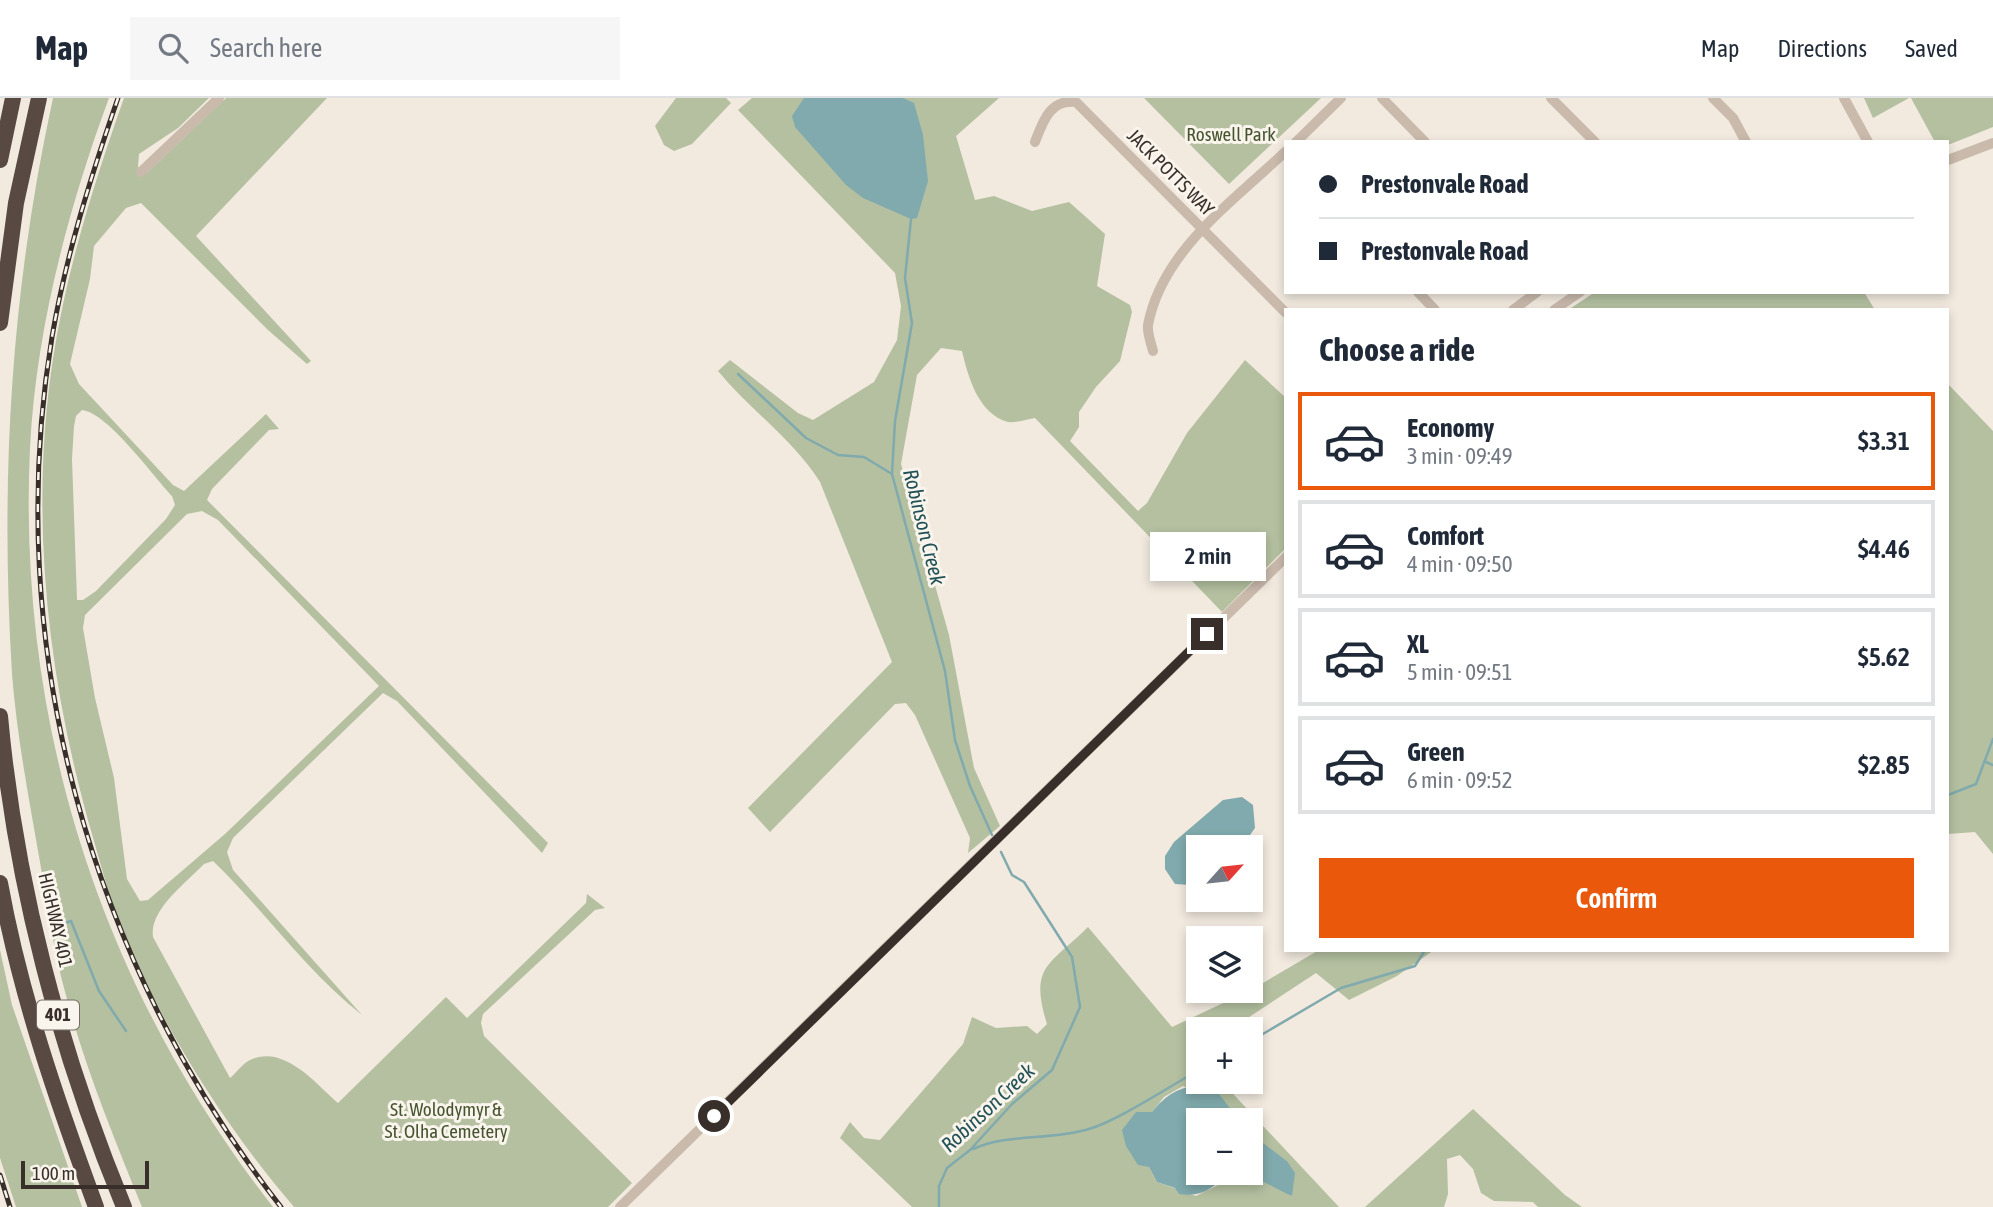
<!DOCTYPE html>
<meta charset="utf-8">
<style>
body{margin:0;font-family:"Asap Condensed",sans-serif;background:#f6f6f7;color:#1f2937;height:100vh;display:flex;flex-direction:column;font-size:26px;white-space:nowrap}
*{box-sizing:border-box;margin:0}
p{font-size:23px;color:#747a83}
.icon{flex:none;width:38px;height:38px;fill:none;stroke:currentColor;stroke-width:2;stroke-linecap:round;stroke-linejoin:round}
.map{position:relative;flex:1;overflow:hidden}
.sheet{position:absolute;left:1284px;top:210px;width:665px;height:644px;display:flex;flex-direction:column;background:#fff;border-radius:0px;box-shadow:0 4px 10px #0003}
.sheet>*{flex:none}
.top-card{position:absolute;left:1284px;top:42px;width:665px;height:154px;border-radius:0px;box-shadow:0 4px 10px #0003;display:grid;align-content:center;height:154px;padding:0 35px;background:#fff}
.needle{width:46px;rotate:63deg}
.fabs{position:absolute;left:1186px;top:737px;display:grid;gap:14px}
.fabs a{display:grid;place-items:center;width:77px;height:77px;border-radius:0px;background:#fff;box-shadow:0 4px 10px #0003;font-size:35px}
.scale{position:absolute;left:21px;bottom:18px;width:128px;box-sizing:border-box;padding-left:7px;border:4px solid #382f2a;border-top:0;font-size:19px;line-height:24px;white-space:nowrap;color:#382f2a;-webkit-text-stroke:5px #f9f4ec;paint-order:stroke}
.end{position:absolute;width:32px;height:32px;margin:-16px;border:9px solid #382f2a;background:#fff;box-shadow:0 0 0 4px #fff}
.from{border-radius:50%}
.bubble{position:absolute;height:49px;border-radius:0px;background:#fff;box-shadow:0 4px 10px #0003;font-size:23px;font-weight:600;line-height:49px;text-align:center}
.top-card b{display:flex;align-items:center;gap:24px;height:66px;font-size:26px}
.top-card b+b{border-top:2px solid #e0e1e3}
.top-card i{width:18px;height:18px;background:#1f2937}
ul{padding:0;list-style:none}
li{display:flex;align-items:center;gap:21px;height:98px;margin:0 14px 10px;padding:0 21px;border:4px solid #e0e1e3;border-radius:0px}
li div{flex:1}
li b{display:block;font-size:26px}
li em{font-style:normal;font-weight:600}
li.current{border-color:#ea580c}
li>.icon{width:63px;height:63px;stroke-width:1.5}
h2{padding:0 35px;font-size:32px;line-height:84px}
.cta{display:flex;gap:14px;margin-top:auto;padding:14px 35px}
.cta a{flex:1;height:80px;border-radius:0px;background:#ea580c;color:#fff;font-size:28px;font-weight:600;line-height:80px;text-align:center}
header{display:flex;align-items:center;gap:42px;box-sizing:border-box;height:98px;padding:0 35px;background:#fff;border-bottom:2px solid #e0e1e3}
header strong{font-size:33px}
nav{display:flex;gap:38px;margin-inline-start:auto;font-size:24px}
.search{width:490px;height:63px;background:#f6f6f7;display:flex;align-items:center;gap:18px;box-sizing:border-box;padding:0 24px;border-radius:0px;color:#747a83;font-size:26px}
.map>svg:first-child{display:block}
.green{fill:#b4c0a0;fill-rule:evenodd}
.water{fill:#80aaad}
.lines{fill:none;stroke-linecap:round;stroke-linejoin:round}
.stream{stroke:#80aaad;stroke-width:2.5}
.minor{stroke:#c9baac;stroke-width:10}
.highway{stroke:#584a42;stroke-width:16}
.rail-casing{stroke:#382f2a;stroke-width:5}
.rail{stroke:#f9f4ec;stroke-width:2.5;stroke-dasharray:8;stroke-linecap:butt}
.route{stroke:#382f2a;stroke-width:9}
.labels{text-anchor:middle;stroke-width:6;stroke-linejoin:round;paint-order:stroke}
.shield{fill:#f9f4ec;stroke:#726a64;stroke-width:2}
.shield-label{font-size:18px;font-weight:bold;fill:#382f2a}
.park-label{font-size:19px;fill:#46552f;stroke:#f9f4ec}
.street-label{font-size:19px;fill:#382f2a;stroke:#f9f4ec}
.water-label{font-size:21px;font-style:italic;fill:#225257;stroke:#f9f4ec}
</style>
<header>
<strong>Map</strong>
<div class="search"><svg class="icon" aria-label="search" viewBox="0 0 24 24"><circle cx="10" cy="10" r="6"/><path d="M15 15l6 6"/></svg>Search here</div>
<nav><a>Map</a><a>Directions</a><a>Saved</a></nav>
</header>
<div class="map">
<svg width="1993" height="1109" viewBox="0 0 1993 1109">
<rect width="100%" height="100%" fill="#f2eadf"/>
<g class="green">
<path d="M53,0H109C68,111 36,232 30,350C17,628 102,890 273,1109H142C113,1038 83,964 64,890C56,860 51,831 46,800C34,725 18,652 12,576C0,379 11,193 53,0Z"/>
<path d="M124,0H209L178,30L139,56L138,69L147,75L226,0H327L196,138L311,263L307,266L268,232L141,105L126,110L94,148L90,181L70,266L79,286L173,387L184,393L266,316L279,331L269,332L212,391L207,402L548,745L542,755L397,603L383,595L233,740L227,754L233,772L362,917C305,872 265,813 213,763L204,766C186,785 149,812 153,839L230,980C236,975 242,966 250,962C284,946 315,985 338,1005L446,899L467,920L586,805L587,796L605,810L595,812L483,916L481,925L484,938L632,1085L608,1109H294C225,1028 167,937 125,839C112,809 103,775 94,743C44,573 25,390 61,216C76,142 99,71 124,0ZM82,312C108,315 153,378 172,398L175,407L166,421L96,493L83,502H77L72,361L74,328L76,318ZM202,413L218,422L379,588L225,736L148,802L140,803L127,781L114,680L95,600L83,530L85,517L187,416Z"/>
<polygon points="676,0 726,0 731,5 692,46 674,53 664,47 655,28"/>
<path d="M752,0H999L956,38L975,102L994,98L1032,113L1069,104L1105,136L1097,188L1130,207L1132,214L1120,263L1096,289L1079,314V329L1070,343L1138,413L1147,405L1187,335L1245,262L1286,300V450L1222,514L1035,320C1028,321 1016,325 1008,324C978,316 968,278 962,253L941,250L917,277L901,366L949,537L974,670L1000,728L968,755L970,740L915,617L906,605L895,606L770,734L748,710L892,564L820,384C793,341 750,312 718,273L730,262L798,315L813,322L874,284L897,242L901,208L895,175L738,12Z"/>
<polygon points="1144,0 1321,0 1229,86"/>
<polygon points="1864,0 1909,0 1873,20"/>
<polygon points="1911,0 1993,0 1993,29 1948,47 1948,44 1935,44"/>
<polygon points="1595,194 1864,194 1875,212 1568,212"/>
<polygon points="1948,286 1993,333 1993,756 1975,734 1948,736"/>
<path d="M1088,829L1172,929L1251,892L1319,852H1434L1397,878L1349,902L1316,875L1231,931H1199V952L1195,955L1199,959V984H1222L1339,1109H912L840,1040L850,1024L864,1040L880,1042L963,946L972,919L996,930L1027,928L1037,936L1047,926C1029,867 1049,868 1088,829ZM1183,988L1231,1013L1239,1022H1251L1253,1039L1287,1063L1292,1098L1264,1083L1236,1078L1196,1098L1157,1084L1149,1069L1152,1014L1164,999Z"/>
<polygon points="0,852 12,907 82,1109 16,1109 0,1060"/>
<polygon points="1473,1011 1565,1097 1582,1109 1538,1109 1533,1104 1494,1103 1481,1095 1473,1071 1460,1057 1447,1061 1448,1096 1444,1109 1365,1109"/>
</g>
<g class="water">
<polygon points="804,0 903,0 914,5 923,37 928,83 917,120 911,121 863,100 846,87 795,29 792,18"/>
<polygon points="1242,699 1253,707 1255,730 1242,748 1199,749 1199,781 1190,787 1175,786 1165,771 1165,758 1174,744 1223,702"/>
<path d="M1201,987L1219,996L1239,1022H1199V1074H1251V1036L1287,1063L1295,1075L1292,1098C1275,1092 1255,1074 1235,1078C1210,1084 1211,1100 1179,1096L1175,1090L1157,1084L1149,1069L1138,1067L1126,1048L1122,1032L1136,1014H1152C1166,997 1178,989 1201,987Z"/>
</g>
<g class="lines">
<g class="stream">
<polyline points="911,121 905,180 912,225 895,323 892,376 945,573 955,642 970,688 992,737"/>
<polyline points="738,276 806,340 838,357 864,359 892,376"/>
<polyline points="1986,664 1993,667"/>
<polyline points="1948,697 1976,686 1993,641"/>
<polyline points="58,828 71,823 99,893 126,933"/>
<polyline points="1251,943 1341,890 1415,868 1425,852"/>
<path d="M973,1051C1009,1035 1049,1043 1089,1031C1119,1022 1170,988 1199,972"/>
<polyline points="939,1109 939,1088 947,1070 970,1052 1012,1006 1052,972 1080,909 1072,859 1024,784 1012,777 1001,754"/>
</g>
<g class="minor">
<polyline points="1382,0 1425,44"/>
<polyline points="1551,0 1595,44"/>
<polyline points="1713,0 1733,20 1746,44"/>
<polyline points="1844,0 1868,44"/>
<path d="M1035,44C1043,23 1050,1 1076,4L1286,215"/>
<polyline points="1296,44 1341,0"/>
<polyline points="1948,62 1993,45"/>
<polyline points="141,74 219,0"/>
<polyline points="1418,194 1435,212"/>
<polyline points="1513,212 1537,194"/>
<polyline points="1554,212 1580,194"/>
<path d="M1153,253C1151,245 1147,235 1148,227C1162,152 1235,102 1286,53"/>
<polyline points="620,1109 1286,459"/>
</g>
<g class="highway">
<polyline points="0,62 13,0"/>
<polyline points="0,225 16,105 39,0"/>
<path d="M0,618C15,785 60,954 124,1109"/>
<path d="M0,785C20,896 57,1003 96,1109"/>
</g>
<g class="rail-casing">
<g id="rail">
<path d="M118,0C91,78 66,157 52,239C1,547 90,864 281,1109"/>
<polyline points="0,1077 10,1109"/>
</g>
</g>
<use href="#rail" class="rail"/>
</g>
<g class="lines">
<polyline class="route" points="714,1018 1207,536"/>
</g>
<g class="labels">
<rect class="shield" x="37" y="902.5" width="42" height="29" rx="5"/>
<g class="shield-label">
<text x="58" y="923">401</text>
</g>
<g class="park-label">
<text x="1231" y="43">Roswell Park</text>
<text x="446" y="1018">St. Wolodymyr &amp;<tspan x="446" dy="22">St. Olha Cemetery</tspan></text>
</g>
<g class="street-label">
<text transform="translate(1171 74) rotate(45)" y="7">JACK POTTS WAY</text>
<text transform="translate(56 822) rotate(77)" y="7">HIGHWAY 401</text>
</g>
<g class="water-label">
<text transform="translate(924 429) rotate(76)" y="7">Robinson Creek</text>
<text transform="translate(988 1010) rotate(-43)" y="7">Robinson Creek</text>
</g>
</g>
</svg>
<div class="fabs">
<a><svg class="needle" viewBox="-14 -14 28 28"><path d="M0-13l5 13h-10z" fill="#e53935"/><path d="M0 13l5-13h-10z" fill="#747a83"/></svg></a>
<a><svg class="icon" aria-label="layers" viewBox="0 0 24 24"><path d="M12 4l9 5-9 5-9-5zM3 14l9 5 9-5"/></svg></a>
<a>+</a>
<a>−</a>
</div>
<div class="scale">100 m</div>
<i class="end from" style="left:714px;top:1018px"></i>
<i class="end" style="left:1207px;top:536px"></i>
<div class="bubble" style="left:1150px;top:434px;width:116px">2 min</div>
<div class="top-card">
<b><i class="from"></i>Prestonvale Road</b>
<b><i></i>Prestonvale Road</b>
</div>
<section class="sheet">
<h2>Choose a ride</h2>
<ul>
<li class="current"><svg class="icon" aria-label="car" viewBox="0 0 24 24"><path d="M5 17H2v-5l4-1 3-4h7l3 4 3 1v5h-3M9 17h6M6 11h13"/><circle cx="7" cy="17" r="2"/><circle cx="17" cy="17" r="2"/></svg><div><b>Economy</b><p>3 min · 09:49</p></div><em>$3.31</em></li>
<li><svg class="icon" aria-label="car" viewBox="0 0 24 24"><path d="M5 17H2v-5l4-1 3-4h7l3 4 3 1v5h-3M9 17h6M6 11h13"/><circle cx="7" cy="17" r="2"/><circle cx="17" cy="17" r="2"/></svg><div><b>Comfort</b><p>4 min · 09:50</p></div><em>$4.46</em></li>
<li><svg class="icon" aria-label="car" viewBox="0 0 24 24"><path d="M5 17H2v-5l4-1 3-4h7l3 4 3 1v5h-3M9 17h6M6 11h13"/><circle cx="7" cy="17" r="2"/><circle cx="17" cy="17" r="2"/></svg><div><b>XL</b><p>5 min · 09:51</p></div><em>$5.62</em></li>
<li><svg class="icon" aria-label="car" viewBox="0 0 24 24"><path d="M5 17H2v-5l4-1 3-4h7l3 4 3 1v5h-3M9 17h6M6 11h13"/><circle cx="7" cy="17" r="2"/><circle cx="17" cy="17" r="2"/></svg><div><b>Green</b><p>6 min · 09:52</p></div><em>$2.85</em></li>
</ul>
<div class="cta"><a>Confirm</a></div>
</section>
</div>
